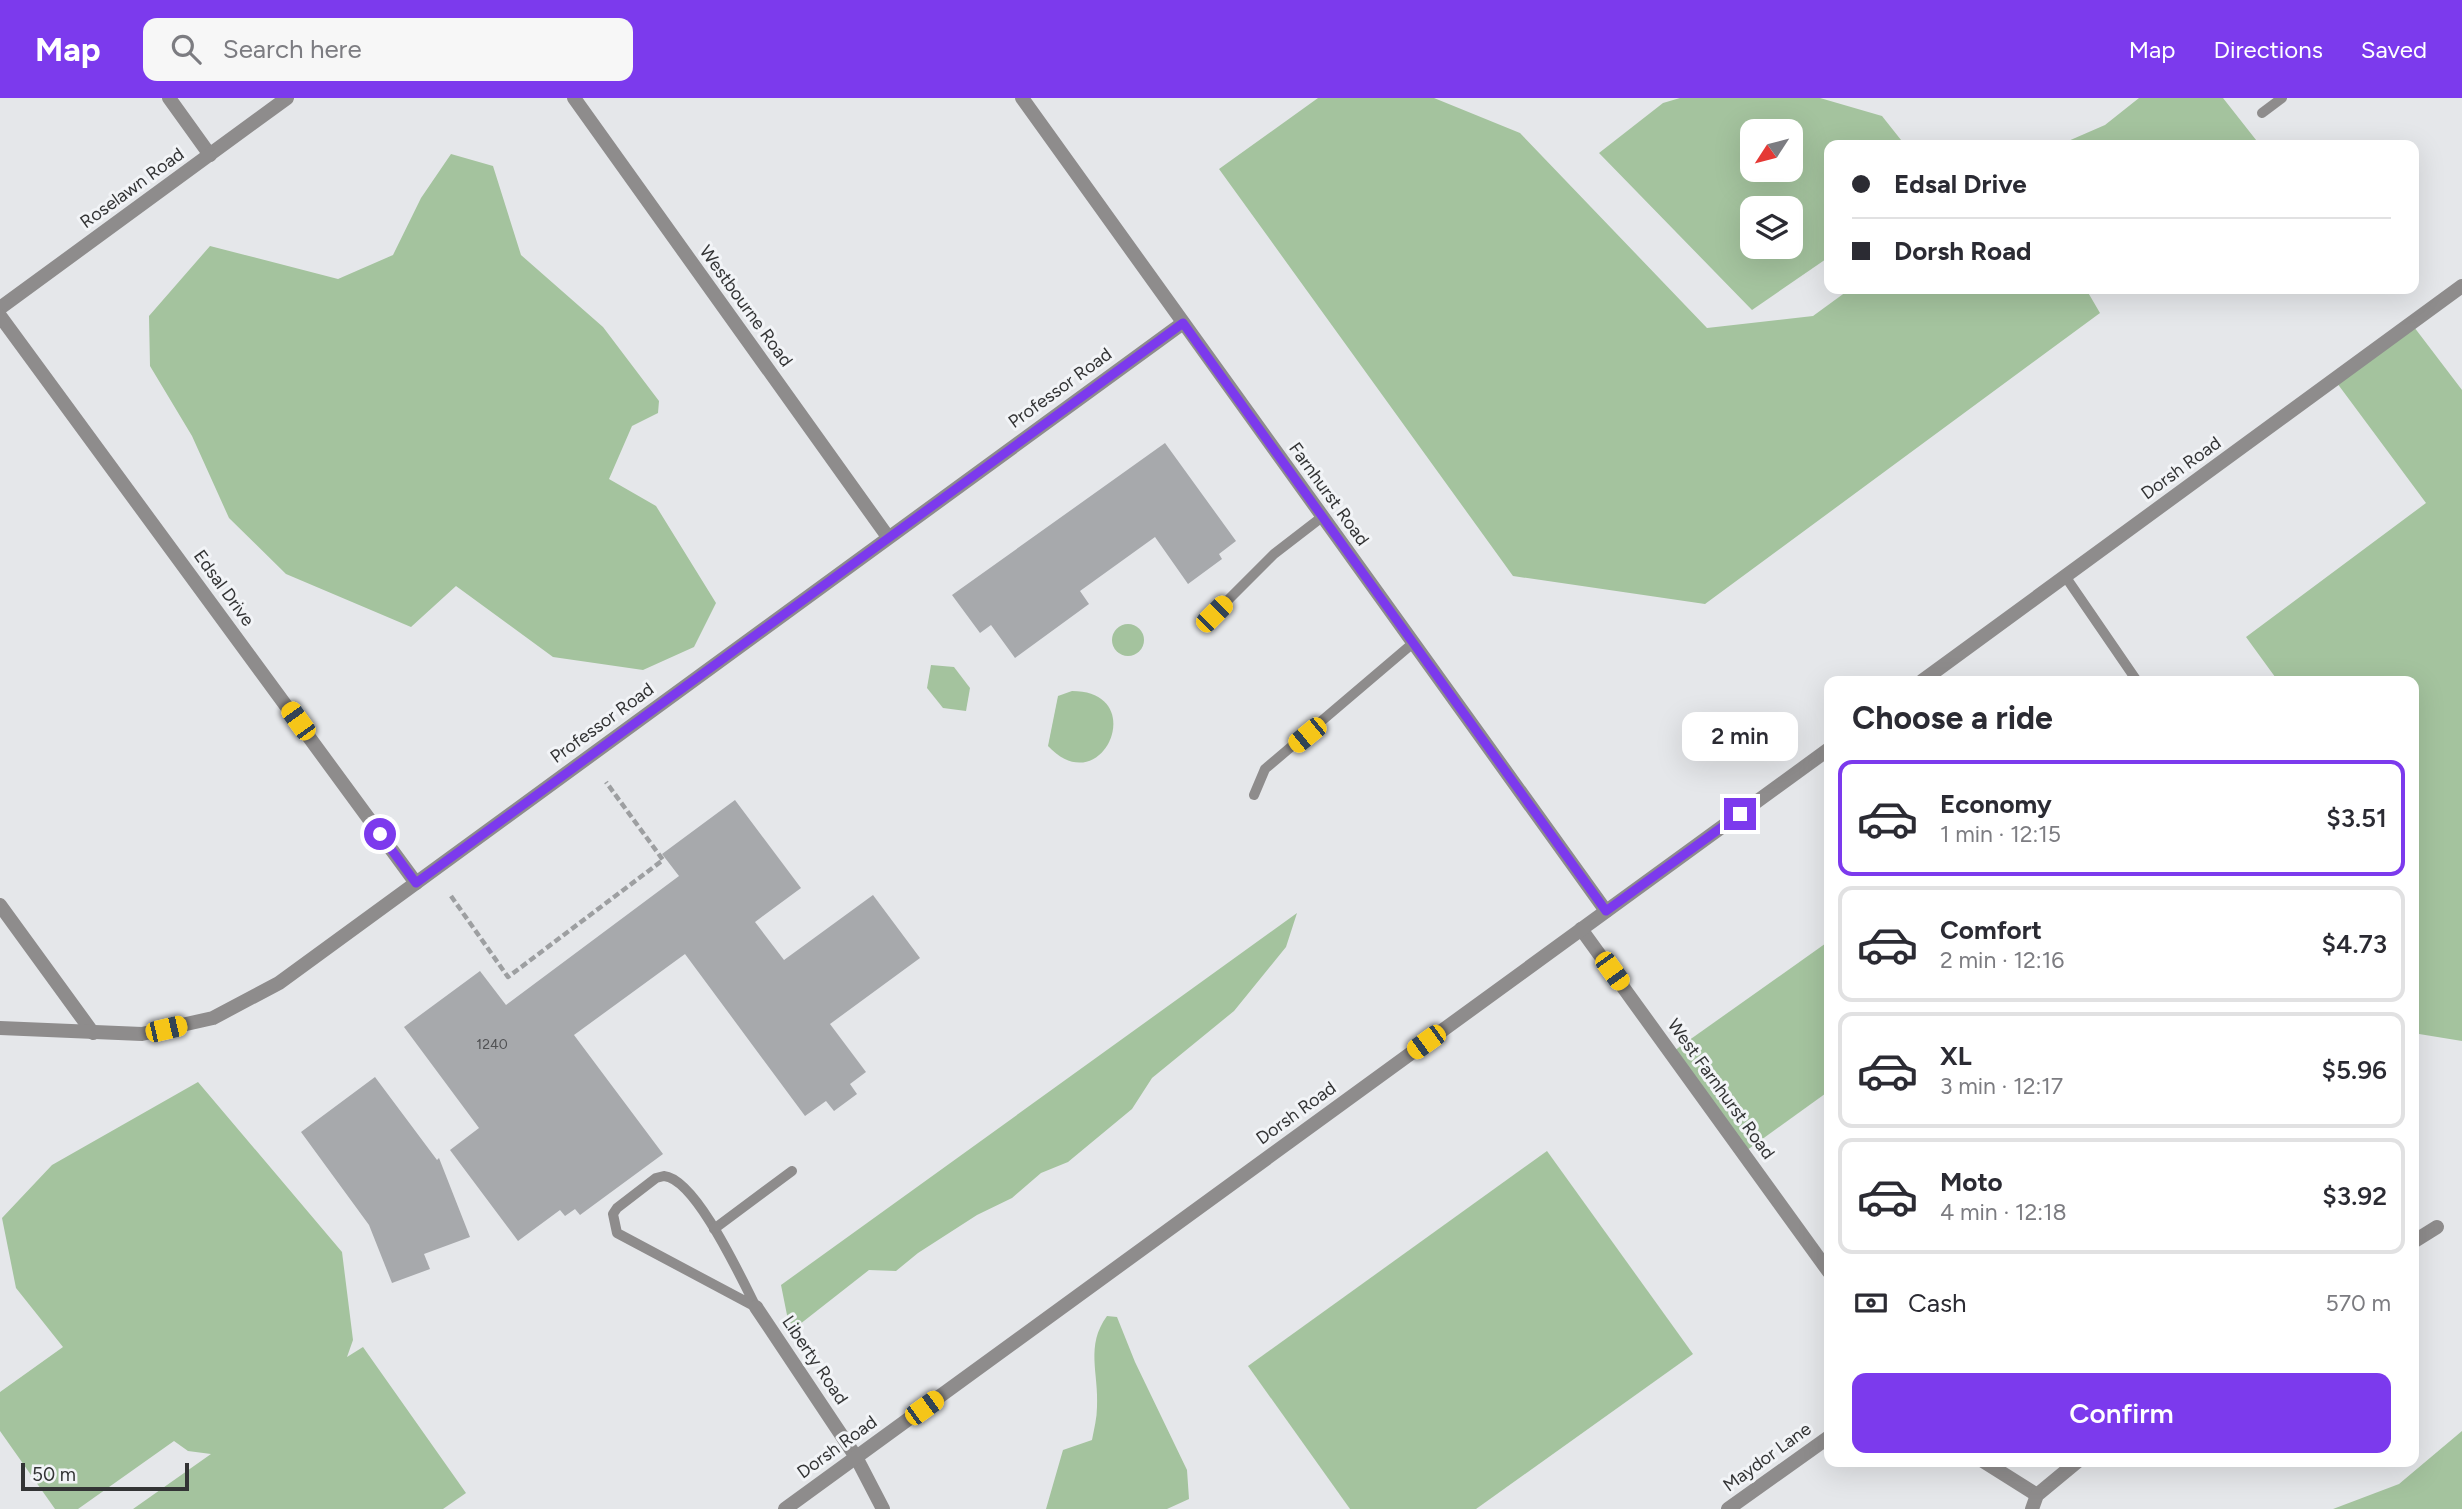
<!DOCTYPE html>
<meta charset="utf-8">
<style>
body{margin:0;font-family:Figtree,sans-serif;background:#f7f7f7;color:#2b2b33;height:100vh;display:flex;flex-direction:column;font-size:26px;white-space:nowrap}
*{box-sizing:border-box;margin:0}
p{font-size:23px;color:#7c7c81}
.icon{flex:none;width:38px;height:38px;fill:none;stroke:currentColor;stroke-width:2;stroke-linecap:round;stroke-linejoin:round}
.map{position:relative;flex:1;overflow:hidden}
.details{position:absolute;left:1824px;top:578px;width:595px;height:791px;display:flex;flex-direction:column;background:#fff;border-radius:14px;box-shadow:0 7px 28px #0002}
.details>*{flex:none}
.top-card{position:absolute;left:1824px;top:42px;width:595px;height:154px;border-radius:14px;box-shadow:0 7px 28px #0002;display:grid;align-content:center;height:154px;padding:0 28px;background:#fff}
.needle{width:46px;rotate:234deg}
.buttons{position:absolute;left:1740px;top:21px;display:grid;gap:14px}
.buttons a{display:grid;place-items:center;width:63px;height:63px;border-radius:14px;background:#fff;box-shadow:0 7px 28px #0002;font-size:35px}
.scale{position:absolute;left:21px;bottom:18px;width:168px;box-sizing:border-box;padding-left:7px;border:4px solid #333435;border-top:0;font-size:19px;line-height:24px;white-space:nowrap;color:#333435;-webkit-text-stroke:5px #f2f4f7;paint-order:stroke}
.end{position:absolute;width:32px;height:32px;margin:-16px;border:9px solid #7c3aed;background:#fff;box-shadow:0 0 0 4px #fff}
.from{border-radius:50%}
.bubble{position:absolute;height:49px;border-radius:14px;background:#fff;box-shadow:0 7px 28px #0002;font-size:23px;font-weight:600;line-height:49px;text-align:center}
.car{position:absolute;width:21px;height:42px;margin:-21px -10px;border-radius:9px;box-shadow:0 0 5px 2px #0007;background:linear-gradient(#f5c518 24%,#345 0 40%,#f5c518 0 76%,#345 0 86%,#f5c518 0)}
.top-card b{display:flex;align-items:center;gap:24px;height:66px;font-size:26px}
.top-card b+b{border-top:2px solid #e1e1e2}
.top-card i{width:18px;height:18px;background:#2b2b33}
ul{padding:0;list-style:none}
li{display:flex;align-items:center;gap:21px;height:116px;margin:0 14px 10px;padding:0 14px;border:4px solid #e1e1e2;border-radius:14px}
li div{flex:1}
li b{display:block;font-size:26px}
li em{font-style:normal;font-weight:600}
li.active{border-color:#7c3aed}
li>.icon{width:63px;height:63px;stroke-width:1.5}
h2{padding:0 28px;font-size:32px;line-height:84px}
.pay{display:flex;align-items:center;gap:18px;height:77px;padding:0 28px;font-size:26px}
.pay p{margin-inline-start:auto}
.action{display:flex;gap:14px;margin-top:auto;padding:14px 28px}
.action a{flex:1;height:80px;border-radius:14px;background:#7c3aed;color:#fff;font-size:28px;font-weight:600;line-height:80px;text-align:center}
header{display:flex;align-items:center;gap:42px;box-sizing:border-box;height:98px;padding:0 35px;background:#7c3aed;color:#fff}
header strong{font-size:33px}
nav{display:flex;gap:38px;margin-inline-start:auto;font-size:24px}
.search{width:490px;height:63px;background:#f7f7f7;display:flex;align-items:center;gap:18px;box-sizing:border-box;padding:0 24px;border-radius:14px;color:#7c7c81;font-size:26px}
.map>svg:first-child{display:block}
.green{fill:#a4c39e;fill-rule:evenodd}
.building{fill:#a7a9ac}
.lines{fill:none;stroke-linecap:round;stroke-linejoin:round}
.path{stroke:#9d9fa1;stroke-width:4.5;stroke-dasharray:7 3.5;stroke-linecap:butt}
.service{stroke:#8e8c8c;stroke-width:10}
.minor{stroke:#8e8c8c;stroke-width:14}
.route{stroke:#7c3aed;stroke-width:9}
.labels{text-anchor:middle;stroke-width:6;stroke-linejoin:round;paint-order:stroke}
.number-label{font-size:14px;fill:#505153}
.street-label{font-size:18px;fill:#333435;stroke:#f2f4f7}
</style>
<header>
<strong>Map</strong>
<div class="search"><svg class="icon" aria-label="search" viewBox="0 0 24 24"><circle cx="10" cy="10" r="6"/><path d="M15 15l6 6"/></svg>Search here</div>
<nav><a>Map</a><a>Directions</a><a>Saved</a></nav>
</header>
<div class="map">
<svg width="2462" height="1411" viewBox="0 0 2462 1411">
<rect width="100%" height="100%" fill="#e5e7ea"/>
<g class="green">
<polygon points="1318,0 1434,0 1520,35 1707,230 1813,218 1850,191 2086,191 2100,215 1705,506 1513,478 1219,71"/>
<path d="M1680,0H1820L1882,18L1905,47H1829V159L1752,212L1599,55L1663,5ZM1752,33H1790V72H1752ZM1752,110H1790V149H1752Z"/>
<polygon points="2139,0 2223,0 2260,47 2059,47 2105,27"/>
<polygon points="451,56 493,68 521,157 603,229 659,303 658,315 632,328 609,381 656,408 716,505 694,549 643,572 553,559 456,488 411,529 286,476 229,420 192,338 150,268 149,218 210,148 338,181 393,157 421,100"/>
<polygon points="2411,225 2462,292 2462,943 2413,935 2413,583 2278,583 2246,539 2426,405 2334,281"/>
<circle cx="1128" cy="542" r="16"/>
<polygon points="931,567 954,569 970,590 966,613 943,610 927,590"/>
<path d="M1072,593C1151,593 1102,706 1048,648L1058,598Z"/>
<polygon points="1297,815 1286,849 1234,913 1152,980 1132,1011 1068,1064 1041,1075 1012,1100 977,1117 918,1155 896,1173 869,1172 795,1230 788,1222 781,1187"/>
<polygon points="1829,843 1829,993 1743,1055 1671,955"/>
<polygon points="198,984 342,1154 353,1242 347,1259 363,1249 466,1395 443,1411 133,1411 211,1356 188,1353 174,1343 78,1411 55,1411 0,1333 0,1294 63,1249 16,1190 2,1120 52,1067"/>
<polygon points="1547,1053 1693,1256 1476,1411 1350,1411 1248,1268"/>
<path d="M1107,1218L1117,1219L1135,1264L1187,1372L1189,1401L1167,1411H1046L1063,1352L1092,1342C1094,1331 1097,1320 1097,1309C1099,1275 1085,1248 1107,1218Z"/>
<polygon points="2462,1333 2462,1411 2333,1411 2399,1386"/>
</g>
<g class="building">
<polygon points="1165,345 1236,443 1219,456 1222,461 1188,486 1155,439 1080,493 1089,506 1015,560 991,527 980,535 952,497"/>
<polygon points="735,702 801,790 755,824 784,862 873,797 920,860 830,926 866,974 850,986 857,996 834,1013 826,1003 805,1018 685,856 574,937 663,1056 580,1117 575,1111 565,1118 560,1112 518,1143 450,1052 479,1030 404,929 480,873 506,907 679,778 662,756"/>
<polygon points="375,979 437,1062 439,1060 470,1139 424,1156 430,1171 392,1185 369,1127 301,1034"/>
</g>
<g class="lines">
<polyline class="path" points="451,798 508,879 663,762 606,684"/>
<g class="service">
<polyline points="2262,15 2282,0"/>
<polyline points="2065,478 2137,583"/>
<polyline points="1214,516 1274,456 1322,419"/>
<polyline points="1254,697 1265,671 1412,546"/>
<path d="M664,1078C696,1081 741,1180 756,1209L617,1135L613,1116L617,1110L656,1080Z"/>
<polyline points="714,1131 792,1073"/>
</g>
<g class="minor">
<polyline points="169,0 210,57"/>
<polyline points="574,0 888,439"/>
<polyline points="1022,0 1606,813"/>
<polyline points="0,210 287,0"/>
<polyline points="0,218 416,785"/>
<polyline points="1922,583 2462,188"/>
<polyline points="0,807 93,935"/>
<polyline points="1581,831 1829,1174"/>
<polyline points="0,930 142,936 213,920 279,885 1183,225"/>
<polyline points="2413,1144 2437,1129"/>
<polyline points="756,1209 856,1359 883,1411"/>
<polyline points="1983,1363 2037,1397"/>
<polyline points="785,1411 1829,651"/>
<polyline points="1728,1411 1829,1339"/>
<polyline points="2032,1411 2037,1397 2078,1363"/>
</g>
</g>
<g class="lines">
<polyline class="route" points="380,736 416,785 1183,225 1606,813 1740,716"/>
</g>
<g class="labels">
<g class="number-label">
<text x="492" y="951">1240</text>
</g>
<g class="street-label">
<text transform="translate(132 90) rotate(-36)" y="6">Roselawn Road</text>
<text transform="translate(746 208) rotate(54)" y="6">Westbourne Road</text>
<text transform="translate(1060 290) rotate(-36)" y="6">Professor Road</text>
<text transform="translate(2181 370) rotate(-36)" y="6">Dorsh Road</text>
<text transform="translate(1329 396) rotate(54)" y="6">Farnhurst Road</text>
<text transform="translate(224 490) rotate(54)" y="6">Edsal Drive</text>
<text transform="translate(602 625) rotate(-36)" y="6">Professor Road</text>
<text transform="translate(1721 991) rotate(54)" y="6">West Farnhurst Road</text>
<text transform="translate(1296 1015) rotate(-36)" y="6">Dorsh Road</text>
<text transform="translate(815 1262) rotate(56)" y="6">Liberty Road</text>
<text transform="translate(837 1349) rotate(-36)" y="6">Dorsh Road</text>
<text transform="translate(1767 1359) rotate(-36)" y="6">Maydor Lane</text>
</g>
</g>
</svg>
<div class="buttons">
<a><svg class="needle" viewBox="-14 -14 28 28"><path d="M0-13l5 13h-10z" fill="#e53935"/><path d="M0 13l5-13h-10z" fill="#7c7c81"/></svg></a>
<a><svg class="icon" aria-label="layers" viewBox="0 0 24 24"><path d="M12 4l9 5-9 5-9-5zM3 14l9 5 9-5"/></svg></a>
</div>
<div class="scale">50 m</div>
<i class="end from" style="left:380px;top:736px"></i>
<i class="end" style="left:1740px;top:716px"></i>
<div class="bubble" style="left:1682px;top:614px;width:116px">2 min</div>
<i class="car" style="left:1214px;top:516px;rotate:45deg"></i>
<i class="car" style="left:298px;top:623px;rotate:324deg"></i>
<i class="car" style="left:1307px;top:637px;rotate:231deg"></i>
<i class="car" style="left:1612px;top:873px;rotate:144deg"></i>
<i class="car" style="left:166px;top:931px;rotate:77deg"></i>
<i class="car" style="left:1426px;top:944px;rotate:234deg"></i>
<i class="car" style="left:924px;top:1310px;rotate:54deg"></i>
<div class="top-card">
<b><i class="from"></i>Edsal Drive</b>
<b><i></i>Dorsh Road</b>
</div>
<section class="details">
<h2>Choose a ride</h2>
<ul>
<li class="active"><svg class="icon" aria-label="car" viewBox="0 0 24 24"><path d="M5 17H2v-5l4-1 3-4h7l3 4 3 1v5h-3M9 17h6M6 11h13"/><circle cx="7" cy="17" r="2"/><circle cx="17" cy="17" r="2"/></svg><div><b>Economy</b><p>1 min · 12:15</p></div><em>$3.51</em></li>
<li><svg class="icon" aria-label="car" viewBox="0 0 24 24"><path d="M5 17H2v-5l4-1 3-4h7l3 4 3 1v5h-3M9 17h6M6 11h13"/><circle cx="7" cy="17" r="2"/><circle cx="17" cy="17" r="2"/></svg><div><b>Comfort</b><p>2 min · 12:16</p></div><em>$4.73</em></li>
<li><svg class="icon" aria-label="car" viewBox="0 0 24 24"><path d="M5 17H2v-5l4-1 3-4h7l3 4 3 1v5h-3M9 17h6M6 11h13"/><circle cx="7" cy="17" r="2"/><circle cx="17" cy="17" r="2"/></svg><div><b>XL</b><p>3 min · 12:17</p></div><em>$5.96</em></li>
<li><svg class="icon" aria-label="car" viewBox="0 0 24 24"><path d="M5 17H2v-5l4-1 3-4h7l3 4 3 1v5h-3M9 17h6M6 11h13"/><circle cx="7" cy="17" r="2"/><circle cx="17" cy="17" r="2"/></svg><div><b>Moto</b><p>4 min · 12:18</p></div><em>$3.92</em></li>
</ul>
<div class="pay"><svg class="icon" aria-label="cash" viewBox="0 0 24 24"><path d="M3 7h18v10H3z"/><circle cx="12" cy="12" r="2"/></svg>Cash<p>570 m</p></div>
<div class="action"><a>Confirm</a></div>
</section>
</div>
